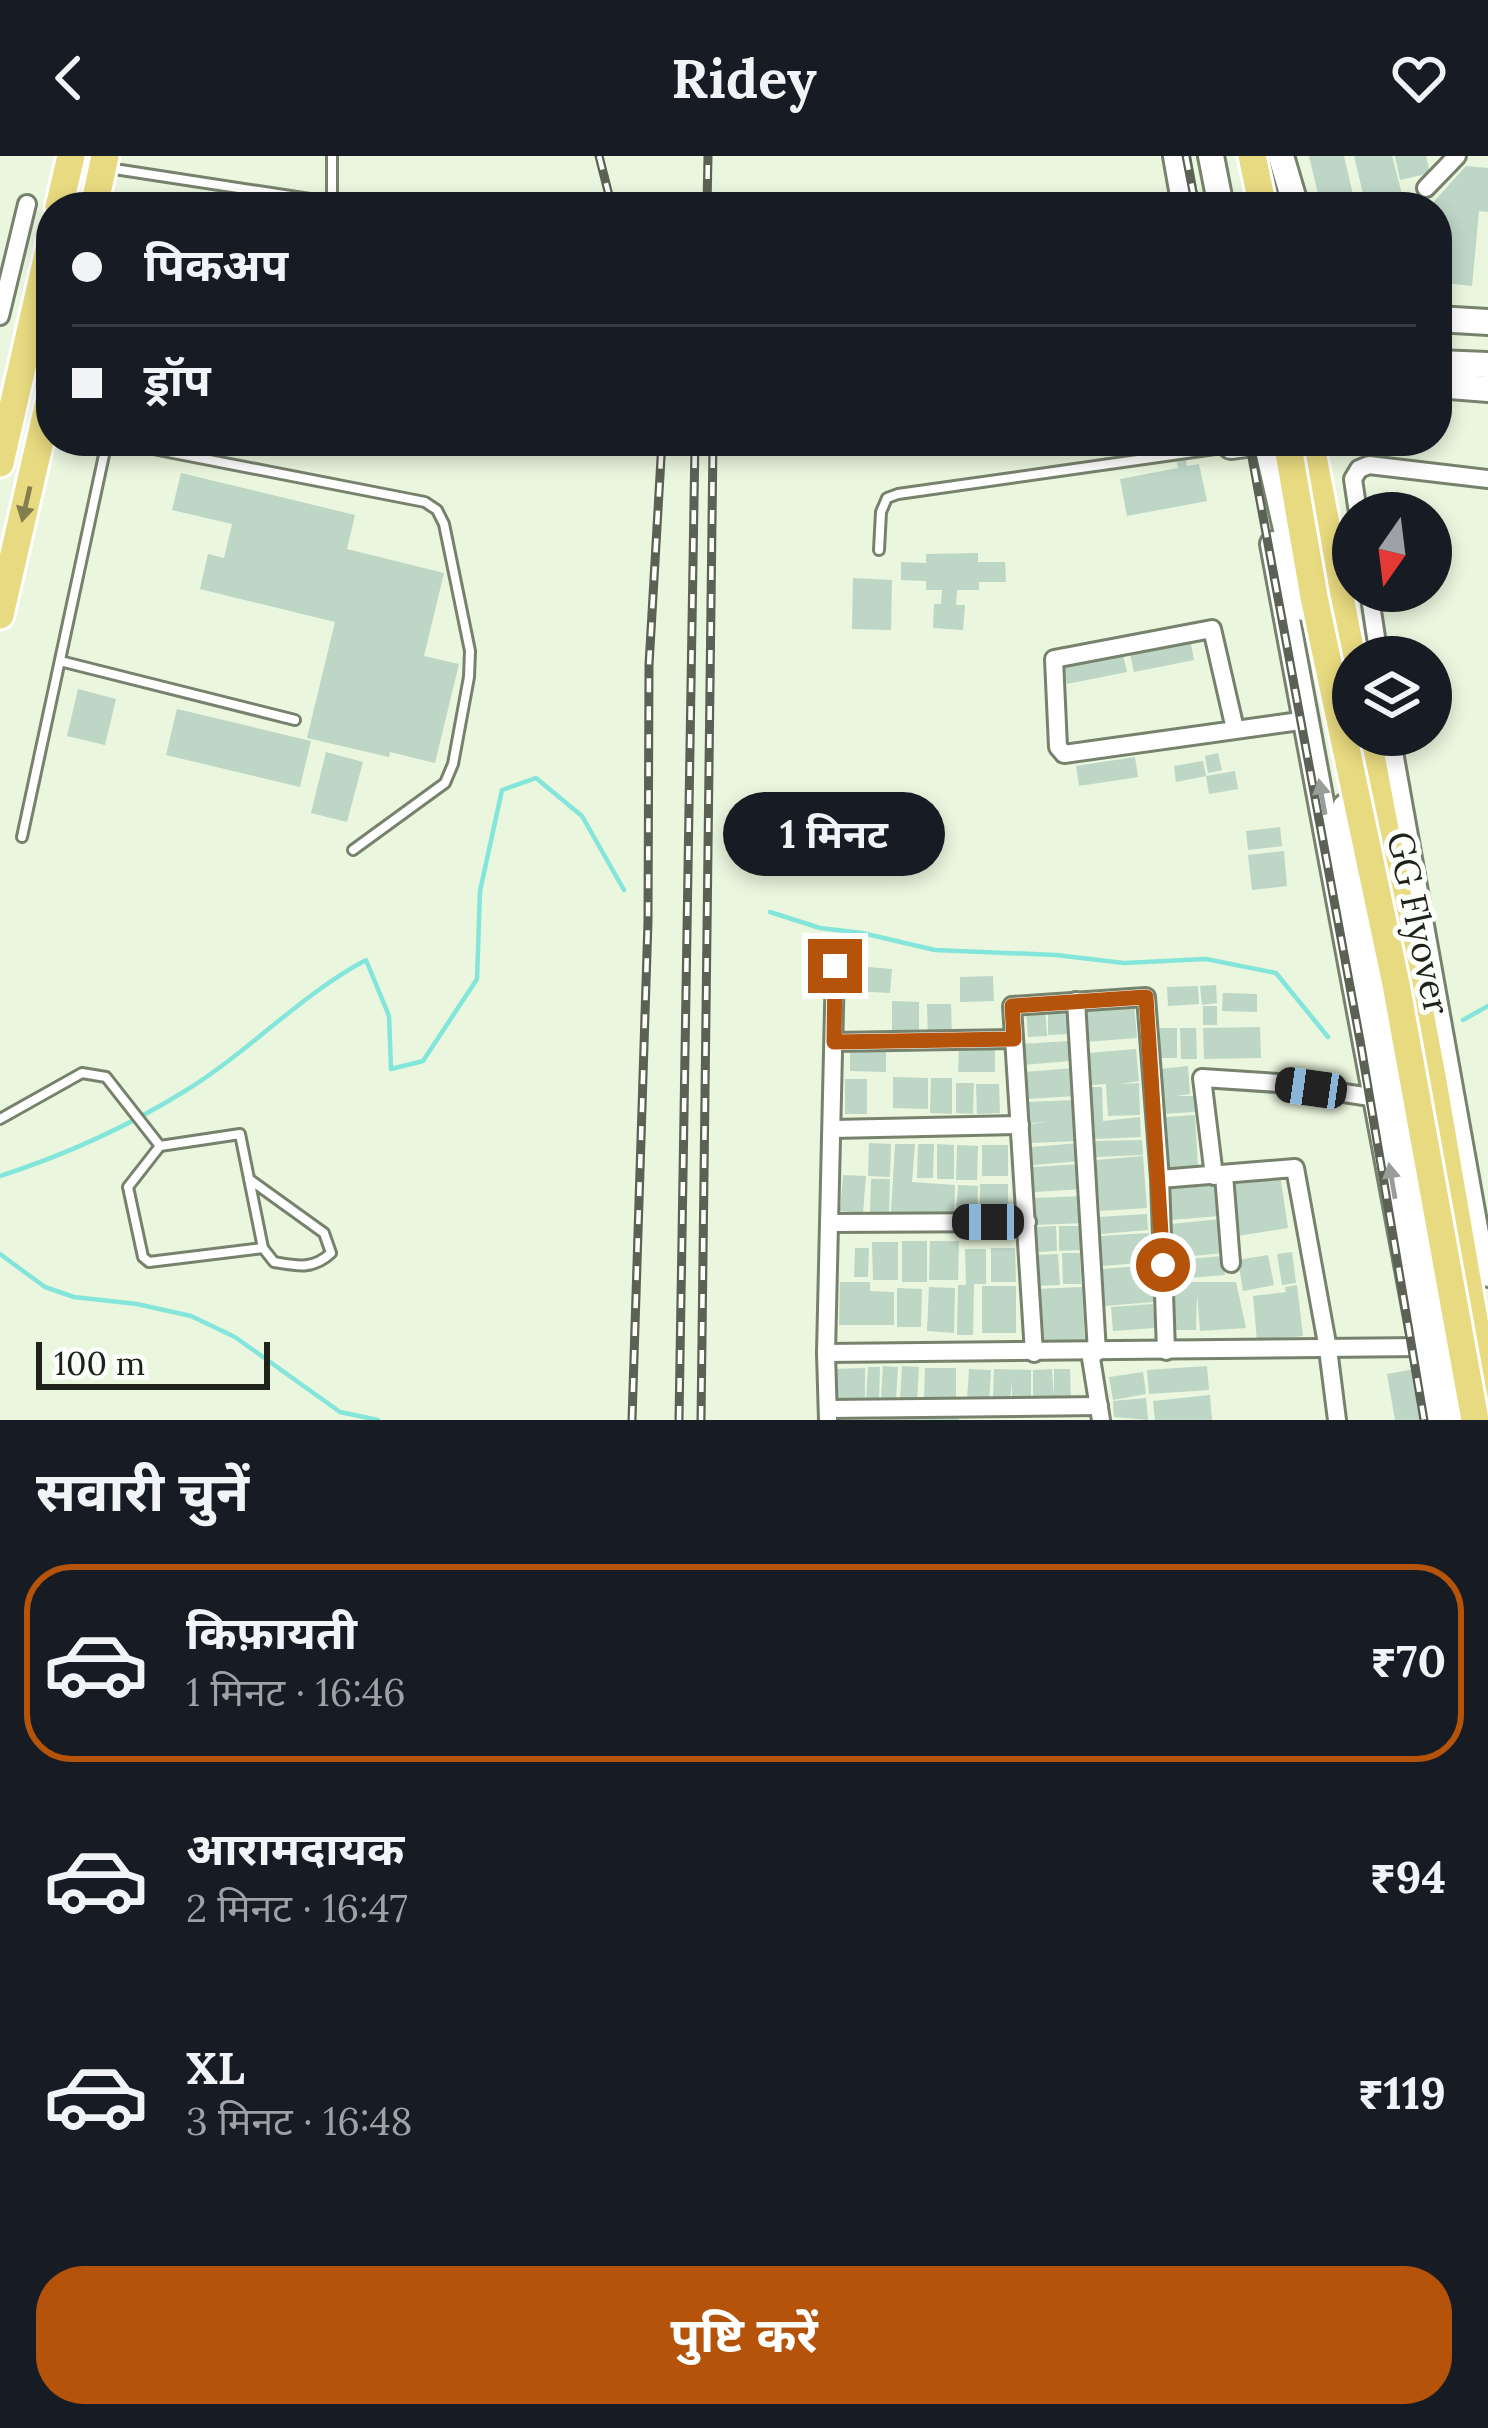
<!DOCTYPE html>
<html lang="hi">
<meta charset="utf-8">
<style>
body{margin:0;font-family:Lora,"Noto Sans Devanagari",serif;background:#20242c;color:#f1f3f6;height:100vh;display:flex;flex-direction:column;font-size:45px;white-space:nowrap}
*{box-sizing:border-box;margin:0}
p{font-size:39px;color:#9ea1a6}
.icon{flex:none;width:66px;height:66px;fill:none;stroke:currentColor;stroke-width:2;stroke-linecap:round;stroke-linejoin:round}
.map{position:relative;height:1264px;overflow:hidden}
.sheet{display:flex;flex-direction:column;background:#171b24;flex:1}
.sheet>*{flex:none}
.hud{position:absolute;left:36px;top:36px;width:1416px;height:264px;border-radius:48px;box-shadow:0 6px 18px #0003;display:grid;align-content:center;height:264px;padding:0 36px;background:#171b24}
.needle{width:78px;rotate:194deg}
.controls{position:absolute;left:1332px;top:336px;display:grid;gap:24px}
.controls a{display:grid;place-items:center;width:120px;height:120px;border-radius:50%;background:#171b24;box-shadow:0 6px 18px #0003;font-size:60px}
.scale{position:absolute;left:36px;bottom:30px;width:234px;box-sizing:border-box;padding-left:12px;border:6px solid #1e2219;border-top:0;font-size:33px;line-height:42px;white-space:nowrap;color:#1e2219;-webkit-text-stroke:9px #fdfffa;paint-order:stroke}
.end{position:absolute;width:54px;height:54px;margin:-27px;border:15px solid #b45309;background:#fff;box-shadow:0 0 0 6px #fff}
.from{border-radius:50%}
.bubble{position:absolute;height:84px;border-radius:42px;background:#171b24;box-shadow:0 6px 18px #0003;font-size:39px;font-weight:700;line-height:84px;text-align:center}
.car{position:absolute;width:36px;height:72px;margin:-36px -18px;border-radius:15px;box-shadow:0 0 9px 3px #0007;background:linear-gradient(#222 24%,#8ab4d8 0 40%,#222 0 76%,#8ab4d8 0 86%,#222 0)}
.hud b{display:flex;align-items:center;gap:42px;height:114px;font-size:45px}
.hud b+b{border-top:3px solid #363941}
.hud i{width:30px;height:30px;background:#f1f3f6}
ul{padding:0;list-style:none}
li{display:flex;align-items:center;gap:36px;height:198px;margin:0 24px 18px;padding:0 12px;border:6px solid transparent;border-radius:48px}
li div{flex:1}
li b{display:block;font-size:45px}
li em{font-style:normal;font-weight:700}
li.active{border-color:#b45309}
li>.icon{width:108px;height:108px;stroke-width:1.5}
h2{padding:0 36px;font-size:54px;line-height:144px}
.button{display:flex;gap:24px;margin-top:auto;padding:24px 36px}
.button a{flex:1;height:138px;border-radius:48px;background:#b45309;color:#fff;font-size:48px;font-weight:700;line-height:138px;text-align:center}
header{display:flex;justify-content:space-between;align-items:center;height:156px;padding:0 36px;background:#171b24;font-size:54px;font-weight:700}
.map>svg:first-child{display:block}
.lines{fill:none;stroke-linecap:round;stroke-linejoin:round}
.stream{stroke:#84e6da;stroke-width:4.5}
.building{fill:#bdd6c6}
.lane-casing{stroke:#77826d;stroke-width:14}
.street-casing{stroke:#77826d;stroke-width:22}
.secondary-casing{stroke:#77826d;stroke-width:30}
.primary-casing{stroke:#fff;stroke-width:33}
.lane{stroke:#fff;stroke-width:8}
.street{stroke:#fff;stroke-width:16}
.secondary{stroke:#fff;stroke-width:24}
.primary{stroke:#e8da80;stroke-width:27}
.rail-casing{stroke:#5b6154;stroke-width:9}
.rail{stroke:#fdfffa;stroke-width:4.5;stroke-dasharray:14;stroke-linecap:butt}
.primary-bridge-casing{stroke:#fff;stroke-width:33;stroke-linecap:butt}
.primary-bridge{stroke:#e8da80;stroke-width:27}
.oneway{fill:#837e4c}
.oneway2{fill:#9a9c98}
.route{stroke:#b45309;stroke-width:15}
.labels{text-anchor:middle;stroke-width:10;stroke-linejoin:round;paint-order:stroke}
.street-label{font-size:36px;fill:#1e2219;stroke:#fdfffa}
</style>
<header><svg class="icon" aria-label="back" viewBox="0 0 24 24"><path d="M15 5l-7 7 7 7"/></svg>Ridey<svg class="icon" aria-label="heart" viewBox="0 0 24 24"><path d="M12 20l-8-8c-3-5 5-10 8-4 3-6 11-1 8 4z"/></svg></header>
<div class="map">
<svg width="1488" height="1264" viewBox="0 0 1488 1264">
<rect width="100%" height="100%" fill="#eaf6de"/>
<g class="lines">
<g class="stream">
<polyline points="770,756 820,772 862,777 935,794 1056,799 1124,807 1206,803 1276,817 1328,881"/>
<polyline points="1463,864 1488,850"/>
<path d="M0,1020C65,999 127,971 185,935C249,896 300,839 366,804L389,860L391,913L423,905L477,823L480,735L502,634L536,622L582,660L624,734"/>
<polyline points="0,1098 45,1131 74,1141 137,1148 191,1160 235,1181 340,1256 378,1264"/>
</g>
</g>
<g class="building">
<polygon points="1309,0 1344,0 1354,43 1321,50"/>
<polygon points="1354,0 1392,0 1403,42 1366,50"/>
<polygon points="1395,0 1426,0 1430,17 1400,24"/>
<polygon points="1466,10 1488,12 1488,56 1479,55 1472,130 1437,126 1437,51 1429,51"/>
<polygon points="1186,304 1187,310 1199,308 1207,345 1127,360 1120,323 1178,312 1177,306"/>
<polygon points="181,317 355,359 347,393 444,417 424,500 459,508 435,607 390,596 389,601 307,582 335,466 200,433 208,398 224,402 232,368 172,354"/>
<polygon points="978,397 978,406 1005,406 1006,426 979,426 979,434 957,434 956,449 965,449 963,474 933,472 934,448 941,448 942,434 926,434 926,425 901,424 901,406 926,407 926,398"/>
<polygon points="853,422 892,424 891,474 852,473"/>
<polygon points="1190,482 1194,504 1134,516 1129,493"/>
<polygon points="1122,494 1127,516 1067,528 1063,506"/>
<polygon points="78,533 116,543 105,589 67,580"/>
<polygon points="177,553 311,585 300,631 166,599"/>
<polygon points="326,596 363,606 347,666 311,657"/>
<polygon points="1218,597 1222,614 1208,617 1205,600"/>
<polygon points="1135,601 1138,621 1079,630 1076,610"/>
<polygon points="1203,605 1206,620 1176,626 1174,610"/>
<polygon points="1235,615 1238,633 1209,638 1206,620"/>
<polygon points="1280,671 1282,690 1248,694 1246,675"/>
<polygon points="1284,695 1287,730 1252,734 1248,699"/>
<polygon points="855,810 892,813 890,837 854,835"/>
<polygon points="993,820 994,845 960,846 960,821"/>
<polygon points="1216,829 1217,847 1202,849 1200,830"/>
<polygon points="1198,830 1199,848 1168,850 1167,831"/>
<polygon points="1223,837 1257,838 1257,856 1222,855"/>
<polygon points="892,845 919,846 919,882 892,882"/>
<polygon points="1134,847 1137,882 1085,886 1082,851"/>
<polygon points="927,848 951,848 952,883 928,884"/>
<rect x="1203" y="850" width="14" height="19"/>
<polygon points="1072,851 1072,878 1048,879 1048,852"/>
<polygon points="1045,852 1047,880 1028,881 1026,853"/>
<polygon points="1260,871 1261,902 1204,903 1203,872"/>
<rect x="1160" y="872" width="17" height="30"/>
<polygon points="1180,872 1196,872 1197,903 1181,903"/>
<polygon points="1069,885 1071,905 1022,909 1021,888"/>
<polygon points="850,890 886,891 886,916 850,915"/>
<polygon points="959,891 995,891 995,916 958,916"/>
<polygon points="1136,893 1139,925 1120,928 1139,927 1140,959 1108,960 1106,928 1091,929 1088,897"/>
<polygon points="1188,910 1190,938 1176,940 1194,940 1195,956 1162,958 1160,913"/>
<polygon points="1074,912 1076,940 1026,943 1024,916"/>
<polygon points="893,921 928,922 928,953 893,952"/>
<polygon points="931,922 952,922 952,958 930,957"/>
<rect x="845" y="923" width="22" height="35"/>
<polygon points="956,927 974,927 973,958 956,957"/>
<polygon points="976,928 999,928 1000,957 977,958"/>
<polygon points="1087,931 1102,931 1103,965 1140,961 1141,981 1095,983 1094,964 1089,964"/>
<polygon points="1075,944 1078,985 1031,987 1030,968 1047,966 1028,967 1027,946"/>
<polygon points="1195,959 1198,1012 1166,1013 1164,961"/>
<polygon points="1142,984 1143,999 1095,1001 1094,985"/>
<polygon points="869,987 891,988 890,1021 868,1020"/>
<polygon points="1080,987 1081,1005 1033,1009 1031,991"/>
<polygon points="895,988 915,988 912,1026 955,1029 954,1060 891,1056"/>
<polygon points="918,988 934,988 933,1022 917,1022"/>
<polygon points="937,988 954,989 954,1023 937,1023"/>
<polygon points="957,989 978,990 977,1024 956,1024"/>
<rect x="982" y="989" width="26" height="31"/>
<polygon points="1143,1000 1147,1052 1100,1055 1096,1004"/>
<polygon points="1082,1008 1083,1033 1034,1036 1033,1011"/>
<polygon points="843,1019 866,1020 863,1057 840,1055"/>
<polygon points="1280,1019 1288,1072 1237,1080 1229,1026"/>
<polygon points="871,1023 890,1023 889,1056 870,1056"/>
<rect x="980" y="1028" width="28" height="29"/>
<polygon points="1216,1028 1219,1060 1170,1064 1167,1032"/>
<polygon points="958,1029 978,1030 977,1059 956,1058"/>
<polygon points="1083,1040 1084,1067 1036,1069 1035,1042"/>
<polygon points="1147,1058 1148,1074 1100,1078 1098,1061"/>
<polygon points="1220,1063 1223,1097 1174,1102 1171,1068"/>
<polygon points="1056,1070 1057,1095 1037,1096 1036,1071"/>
<polygon points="1059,1070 1084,1070 1084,1094 1059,1095"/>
<polygon points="1149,1077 1151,1106 1102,1110 1100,1080"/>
<rect x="902" y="1085" width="25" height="41"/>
<polygon points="930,1085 959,1085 958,1124 929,1124"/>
<polygon points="872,1086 898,1086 898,1124 873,1124"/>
<polygon points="855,1092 869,1092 868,1121 854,1121"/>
<polygon points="991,1092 1015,1092 1016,1126 991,1126"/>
<polygon points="965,1093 986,1093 986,1128 974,1128 973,1179 957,1179 958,1129 966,1129"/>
<polygon points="1292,1096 1296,1127 1282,1129 1277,1098"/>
<polygon points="1062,1097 1080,1097 1081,1128 1063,1128"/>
<polygon points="1058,1098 1060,1129 1035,1130 1033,1099"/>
<polygon points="1268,1099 1274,1129 1243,1135 1238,1104"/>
<polygon points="1223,1100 1225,1119 1176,1123 1175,1104"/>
<polygon points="1151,1109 1154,1146 1105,1150 1102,1113"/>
<polygon points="840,1126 870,1126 870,1135 894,1136 894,1169 839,1169"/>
<polygon points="1196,1126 1236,1126 1246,1172 1200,1175 1197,1137 1196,1174 1173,1174 1172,1127"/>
<polygon points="1297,1129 1303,1180 1257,1185 1253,1140 1286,1136 1285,1131"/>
<rect x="982" y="1130" width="34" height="47"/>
<polygon points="929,1131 955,1132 954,1177 927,1175"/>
<polygon points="1082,1131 1085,1186 1040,1187 1036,1133"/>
<polygon points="897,1132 922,1133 921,1171 897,1171"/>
<polygon points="1153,1148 1155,1172 1113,1175 1111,1151"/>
<polygon points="1437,1209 1446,1264 1395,1264 1387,1218"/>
<polygon points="883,1210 898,1211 896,1244 881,1243"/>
<polygon points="902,1210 919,1211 917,1245 900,1244"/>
<polygon points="1207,1210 1209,1234 1149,1238 1147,1214"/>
<polygon points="868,1211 880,1211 879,1245 866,1245"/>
<polygon points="865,1212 865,1245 832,1244 832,1213"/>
<polygon points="925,1212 956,1212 956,1243 924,1243"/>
<polygon points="969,1213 991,1214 989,1246 967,1244"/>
<polygon points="994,1213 1031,1214 1031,1246 1012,1246 1012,1225 1010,1245 993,1245"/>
<polygon points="1052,1213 1054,1241 1054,1213 1070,1213 1071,1249 1033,1248 1033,1214"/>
<polygon points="1143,1216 1146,1238 1113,1244 1109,1221"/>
<polygon points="1210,1239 1212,1264 1155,1264 1153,1245"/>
<polygon points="1146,1242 1148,1264 1114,1261 1113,1245"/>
<polygon points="879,1256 959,1260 959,1264 879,1264"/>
</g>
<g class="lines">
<g class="lane-casing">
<g id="lane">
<polyline points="108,12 362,51"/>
<polyline points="332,45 332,0"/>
<polyline points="112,285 425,346 437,354 444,368 470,495 469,521 453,608 445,627 353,694"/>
<polyline points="879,394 881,356 887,342 898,338 1229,291"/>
<polyline points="60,505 295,564"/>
<polyline points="22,681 107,285"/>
<path d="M0,963L82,917L106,921L160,990L240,978L263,1092L274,1106C297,1110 313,1114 331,1097L324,1077L249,1023"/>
<polyline points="160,990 128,1031 143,1101 149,1106 263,1092"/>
</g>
</g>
<g class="street-casing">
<g id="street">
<polyline points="1426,32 1457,0"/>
<polyline points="0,160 27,48"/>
<polyline points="1358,357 1353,323 1359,313 1369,309 1488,323"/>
<polyline points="1369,435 1379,501"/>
<polyline points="1235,573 1212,473 1054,503 1058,591 1064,598 1307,564"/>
<polyline points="1391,579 1488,1122"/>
<polyline points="1076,845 1097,1196"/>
<polyline points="834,886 1014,883"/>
<polyline points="833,973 1020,969"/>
<polyline points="1224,1019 1231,1107"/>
<polyline points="1214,1020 1202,922 1278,927 1377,942"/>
<polyline points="1160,1023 1295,1012 1328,1193 1337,1264"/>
<polyline points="831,1067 1027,1066"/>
<polyline points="1090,1196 1101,1264"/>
<polyline points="826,1197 1423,1191"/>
<polyline points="1034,1197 1012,850 1146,841 1160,1023 1166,1195"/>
<polyline points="828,1253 1099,1250"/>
<polyline points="828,1264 826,1197 835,810"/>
</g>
</g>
<g class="secondary-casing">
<g id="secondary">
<polyline points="1176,0 1185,51"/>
<polyline points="1211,0 1221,51"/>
<polyline points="1281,0 1296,51"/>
<polyline points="1437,163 1488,166"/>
<polyline points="1437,207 1488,209"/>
<polyline points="1437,229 1488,233"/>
<polyline points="1231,285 1231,290 1253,287"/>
<polyline points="1266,285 1304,452"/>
<polyline points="1273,388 1436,1264"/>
<polyline points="1345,651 1456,1264"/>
</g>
</g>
<g class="primary-casing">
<g id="primary">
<polyline points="1252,0 1263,51"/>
<polyline points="59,51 71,0"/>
<polyline points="94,51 105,0"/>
<polyline points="1310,285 1353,508"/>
<polyline points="0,307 51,85"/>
<polyline points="0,459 51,237"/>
<polyline points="1367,579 1432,920 1488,1245"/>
</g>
</g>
<use href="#lane" class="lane"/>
<use href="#street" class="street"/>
<use href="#secondary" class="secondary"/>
<use href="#primary" class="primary"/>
<g class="rail-casing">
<g id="rail">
<polyline points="599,0 612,51"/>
<polyline points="1186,0 1196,51"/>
<polyline points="707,51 708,0"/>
<polyline points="1249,285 1361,890 1424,1264"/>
<polyline points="632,1264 648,765 649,509 662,285"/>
<polyline points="679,1264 695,285"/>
<polyline points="701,1264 713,285"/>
</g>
</g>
<use href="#rail" class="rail"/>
<g class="primary-bridge-casing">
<polyline id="primary-bridge" points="1287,285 1314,441 1396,828 1475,1264"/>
</g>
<use href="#primary-bridge" class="primary-bridge"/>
</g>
<defs><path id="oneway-solid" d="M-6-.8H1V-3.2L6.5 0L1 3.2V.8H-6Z" transform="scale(3)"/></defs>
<use class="oneway" href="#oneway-solid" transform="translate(26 348) rotate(103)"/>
<g class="oneway2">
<use href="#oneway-solid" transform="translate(1322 641) rotate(-100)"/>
<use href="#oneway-solid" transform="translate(1392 1025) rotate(-100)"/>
</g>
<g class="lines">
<polyline class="route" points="835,810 834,886 1014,883 1012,850 1146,841 1163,1109"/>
</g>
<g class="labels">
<g class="street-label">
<text transform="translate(1419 767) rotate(78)" y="13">GG Flyover</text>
</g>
</g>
</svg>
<div class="controls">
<a><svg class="needle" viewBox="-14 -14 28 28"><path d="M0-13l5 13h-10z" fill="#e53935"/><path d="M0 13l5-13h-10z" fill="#9ea1a6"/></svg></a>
<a><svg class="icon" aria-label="layers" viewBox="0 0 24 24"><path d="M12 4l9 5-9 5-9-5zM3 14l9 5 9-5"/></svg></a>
</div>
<div class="scale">100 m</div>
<i class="end from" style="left:1163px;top:1109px"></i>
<i class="end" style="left:835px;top:810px"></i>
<div class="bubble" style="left:723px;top:636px;width:222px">1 मिनट</div>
<i class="car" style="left:1311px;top:932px;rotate:278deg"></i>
<i class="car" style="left:988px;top:1066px;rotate:270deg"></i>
<div class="hud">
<b><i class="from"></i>पिकअप</b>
<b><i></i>ड्रॉप</b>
</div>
</div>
<section class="sheet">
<h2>सवारी चुनें</h2>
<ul>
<li class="active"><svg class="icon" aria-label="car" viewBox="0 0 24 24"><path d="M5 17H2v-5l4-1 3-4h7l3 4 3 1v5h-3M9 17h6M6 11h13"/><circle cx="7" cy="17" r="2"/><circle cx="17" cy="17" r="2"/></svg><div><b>किफ़ायती</b><p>1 मिनट · 16:46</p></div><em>₹70</em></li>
<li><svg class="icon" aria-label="car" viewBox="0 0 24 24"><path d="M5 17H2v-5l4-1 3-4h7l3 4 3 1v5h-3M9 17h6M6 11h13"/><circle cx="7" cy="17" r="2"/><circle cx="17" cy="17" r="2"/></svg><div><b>आरामदायक</b><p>2 मिनट · 16:47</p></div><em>₹94</em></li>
<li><svg class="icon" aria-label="car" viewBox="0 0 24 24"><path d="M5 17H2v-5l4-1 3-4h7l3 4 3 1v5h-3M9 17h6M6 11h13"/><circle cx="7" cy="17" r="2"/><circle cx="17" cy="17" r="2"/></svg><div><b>XL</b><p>3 मिनट · 16:48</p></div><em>₹119</em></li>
</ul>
<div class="button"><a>पुष्टि करें</a></div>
</section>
